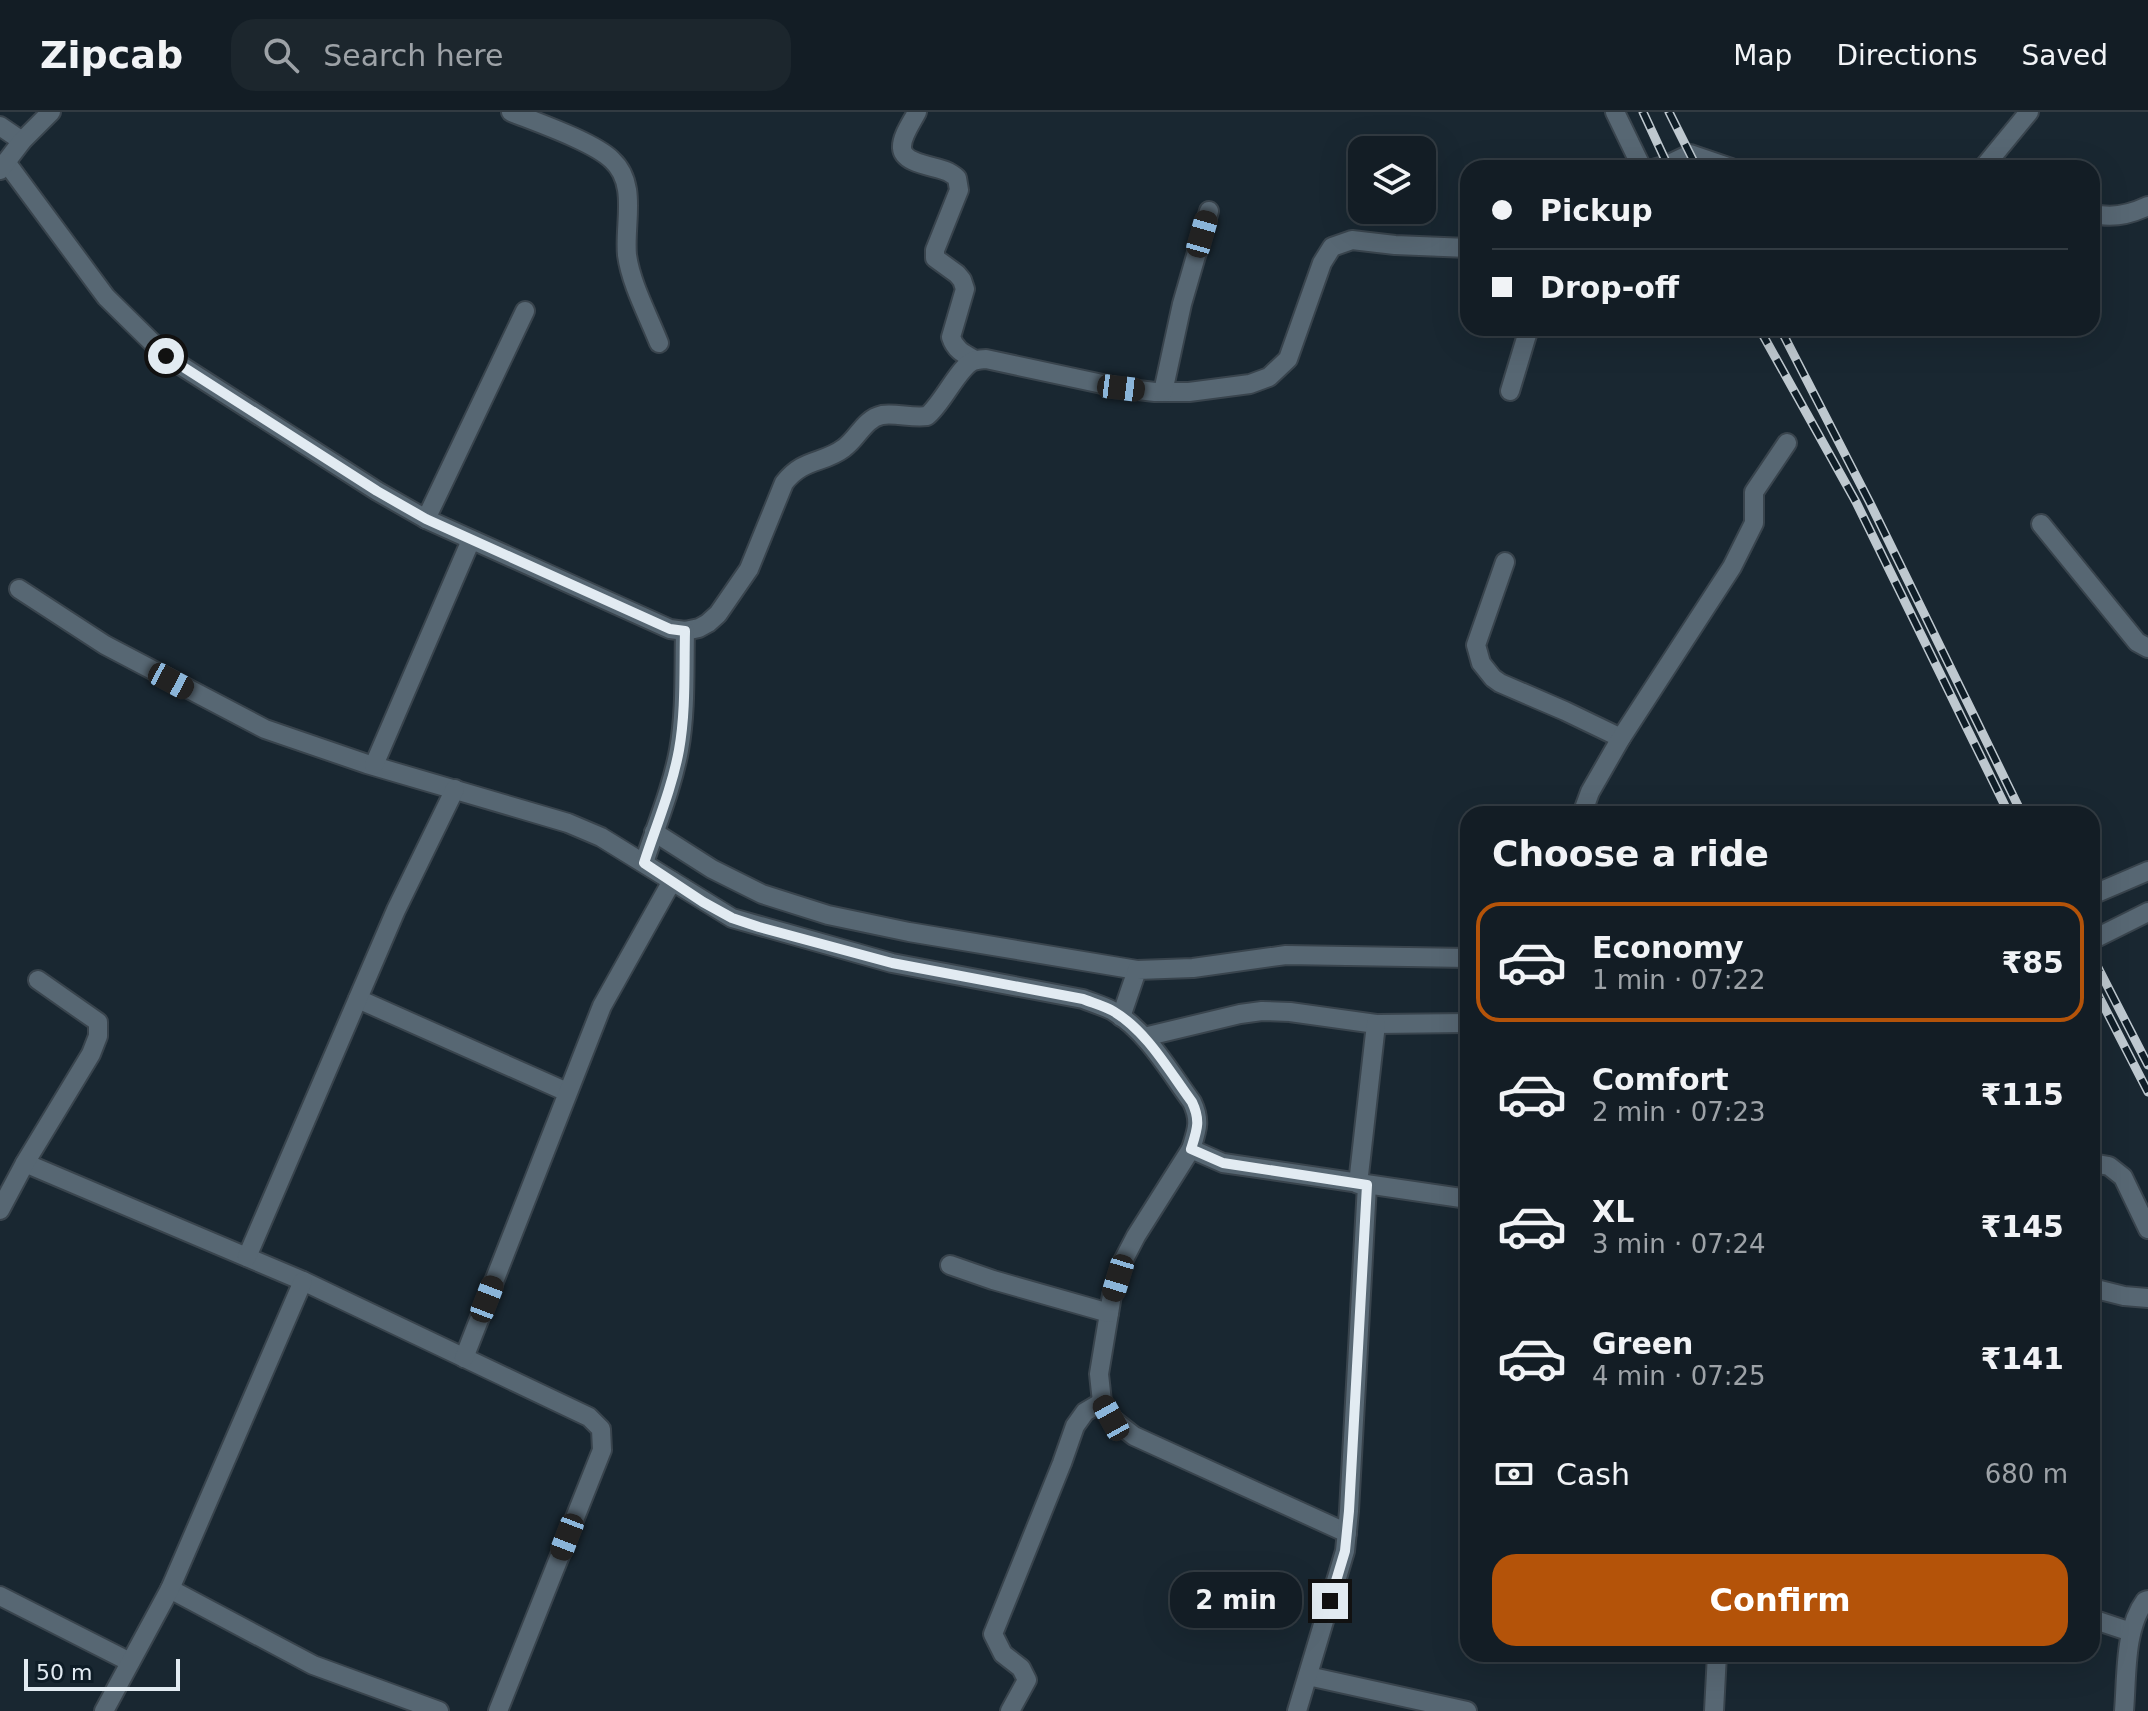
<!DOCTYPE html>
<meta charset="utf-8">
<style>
body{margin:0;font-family:"DejaVu Sans",sans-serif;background:#1c262d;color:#f1f3f6;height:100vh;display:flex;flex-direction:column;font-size:30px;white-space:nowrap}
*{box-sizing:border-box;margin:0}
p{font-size:26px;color:#9da2a7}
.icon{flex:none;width:44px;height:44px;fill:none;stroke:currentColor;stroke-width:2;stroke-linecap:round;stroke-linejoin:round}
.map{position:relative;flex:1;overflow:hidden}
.drawer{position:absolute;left:1460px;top:694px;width:640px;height:856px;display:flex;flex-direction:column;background:#131d25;border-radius:24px;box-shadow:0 8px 32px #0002,0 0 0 2px #323b42}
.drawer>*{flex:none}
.hud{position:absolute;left:1460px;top:48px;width:640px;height:176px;border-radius:24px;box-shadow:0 8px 32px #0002,0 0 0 2px #323b42;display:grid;align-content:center;height:176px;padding:0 32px;background:#131d25}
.fabs{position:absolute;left:1348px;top:24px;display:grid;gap:16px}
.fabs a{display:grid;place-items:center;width:88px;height:88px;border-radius:16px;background:#131d25;box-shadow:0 8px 32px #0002,0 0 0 2px #323b42;font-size:40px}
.scale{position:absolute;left:24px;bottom:20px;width:156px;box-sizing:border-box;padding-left:8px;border:4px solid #e2ebf2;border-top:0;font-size:22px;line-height:28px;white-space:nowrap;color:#e2ebf2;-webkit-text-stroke:6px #0f1d27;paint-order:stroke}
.end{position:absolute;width:36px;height:36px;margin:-18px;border:10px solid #e2ebf2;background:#111;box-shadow:0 0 0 4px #111}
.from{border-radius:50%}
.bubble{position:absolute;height:56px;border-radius:24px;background:#131d25;box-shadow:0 8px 32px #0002,0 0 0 2px #323b42;font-size:26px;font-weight:700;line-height:56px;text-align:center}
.car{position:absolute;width:24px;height:48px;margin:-24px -12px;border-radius:10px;box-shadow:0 0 6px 2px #0007;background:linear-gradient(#222 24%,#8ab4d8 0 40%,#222 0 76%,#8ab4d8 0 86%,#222 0)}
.hud b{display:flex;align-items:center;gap:28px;height:76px;font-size:30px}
.hud b+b{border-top:2px solid #323b42}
.hud i{width:20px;height:20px;background:#f1f3f6}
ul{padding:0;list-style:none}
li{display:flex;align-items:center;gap:24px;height:120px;margin:0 16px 12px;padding:0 16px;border:4px solid transparent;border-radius:24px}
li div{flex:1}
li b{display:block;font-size:30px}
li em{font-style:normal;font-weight:700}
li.active{border-color:#b45309}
li>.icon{width:72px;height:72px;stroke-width:1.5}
h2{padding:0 32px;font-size:36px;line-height:96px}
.pay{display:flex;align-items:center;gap:20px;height:88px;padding:0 32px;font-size:30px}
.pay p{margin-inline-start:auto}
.primary-button{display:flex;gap:16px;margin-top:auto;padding:16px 32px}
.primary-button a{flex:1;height:92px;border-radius:24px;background:#b45309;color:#fff;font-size:32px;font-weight:700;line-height:92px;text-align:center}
header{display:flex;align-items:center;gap:48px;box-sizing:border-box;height:112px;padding:0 40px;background:#131d25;border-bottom:2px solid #323b42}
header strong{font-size:38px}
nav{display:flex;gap:44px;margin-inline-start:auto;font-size:28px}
.search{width:560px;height:72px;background:#1c262d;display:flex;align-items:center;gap:20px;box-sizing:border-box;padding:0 28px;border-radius:24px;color:#9da2a7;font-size:30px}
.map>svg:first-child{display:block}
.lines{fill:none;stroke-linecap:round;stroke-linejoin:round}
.minor-casing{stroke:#39444d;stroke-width:22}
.minor{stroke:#576773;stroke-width:18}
.rail-casing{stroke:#bec8cf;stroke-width:9}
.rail{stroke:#0f1d27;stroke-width:6;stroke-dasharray:18;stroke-linecap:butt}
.route{stroke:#e2ebf2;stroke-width:10}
</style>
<header>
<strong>Zipcab</strong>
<div class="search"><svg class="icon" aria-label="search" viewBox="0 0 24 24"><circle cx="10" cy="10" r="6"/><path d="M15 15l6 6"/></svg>Search here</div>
<nav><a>Map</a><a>Directions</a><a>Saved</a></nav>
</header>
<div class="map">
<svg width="2148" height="1599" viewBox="0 0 2148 1599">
<rect width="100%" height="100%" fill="#192731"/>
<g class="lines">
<g class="minor-casing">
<g id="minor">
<path d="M511,0C536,10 594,30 612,48C638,72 624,111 627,143C631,172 648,203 659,231"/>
<path d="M917,0C912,10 901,25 902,36C903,52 935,54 946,59C949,60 955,64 957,66L959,78L935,138V146L957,162L962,168L965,177L951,225C955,238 964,242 975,248"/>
<polyline points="1615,0 1642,56"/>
<polyline points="0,14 22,29"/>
<path d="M6,50L106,185L166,244L377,379L426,407L670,517L685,519L699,516L708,511L718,502L749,457L784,371C803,346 823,352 844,336C858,326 864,307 882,303C896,301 912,306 927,304C943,291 958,256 973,249C977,248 982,247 986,247L1121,276L1155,280H1189L1250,272L1269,265L1288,247L1322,151L1332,135L1352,128L1395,133L1468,136"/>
<polyline points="1656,56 1667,53 1690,42 1731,56"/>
<polyline points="1983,56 2029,0"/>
<polyline points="0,58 22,29 51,0"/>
<path d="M2092,101C2110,107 2131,102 2148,94"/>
<polyline points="1510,279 1529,216"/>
<polyline points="1163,280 1182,192 1209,99"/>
<polyline points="426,407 525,199"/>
<polyline points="2041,412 2137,530 2148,536"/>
<polyline points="1505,450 1476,533 1481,551 1493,566 1500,571 1565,599 1621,626"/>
<path d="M19,477L105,533L265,617L367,652L568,711L601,725L732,806L892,851L1083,887C1093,891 1104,894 1113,899C1147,919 1169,959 1192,990C1201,1009 1197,1018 1191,1037L1223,1051L1468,1087"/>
<polyline points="374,653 471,428"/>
<polyline points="1582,702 1590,680 1621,626 1732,455 1754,411 1754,380 1787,331"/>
<polyline points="654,720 712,757 762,782 828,803 909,820 1137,858"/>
<path d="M644,751C656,714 672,676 679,638C686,599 684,558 685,519"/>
<polyline points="2092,783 2148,759"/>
<polyline points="2092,828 2148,800"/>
<polyline points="358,887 567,980"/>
<polyline points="1121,905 1137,858 1193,856 1286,843 1468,846"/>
<polyline points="1144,925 1240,902 1262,899 1290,900 1376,912 1468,911"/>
<polyline points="1191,1037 1136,1124 1123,1149 1112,1183 1099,1262 1102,1290 1111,1306 1134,1324 1347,1421"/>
<polyline points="25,1051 303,1169 589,1305 601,1317 602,1338 498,1599"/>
<polyline points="2092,1051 2109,1054 2123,1065 2148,1117"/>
<polyline points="1358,1072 1376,912"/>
<polyline points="0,1098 25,1051 91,942 98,924 98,910 38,868"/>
<polyline points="247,1145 396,798 455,677"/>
<polyline points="950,1153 993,1168 1109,1201"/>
<polyline points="2092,1176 2124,1184 2148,1186"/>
<polyline points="464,1246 602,894 672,769"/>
<polyline points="170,1477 313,1553 439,1599"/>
<polyline points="0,1484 130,1550"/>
<polyline points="2092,1507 2131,1520"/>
<polyline points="1308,1564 1467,1599"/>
<polyline points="104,1599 170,1477 303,1169"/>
<polyline points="1010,1599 1027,1568 1021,1556 1003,1542 993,1522 1062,1351 1075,1314 1085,1300 1102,1290"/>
<polyline points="1297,1599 1345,1439 1349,1399 1367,1073"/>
<polyline points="1714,1599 1717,1542"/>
<path d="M2124,1599C2127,1565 2124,1517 2145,1489L2148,1488"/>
</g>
</g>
<use href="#minor" class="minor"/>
<g class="rail-casing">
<g id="rail">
<polyline points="1643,0 1669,56"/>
<polyline points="1669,0 1697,56"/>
<polyline points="1759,216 1856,390 2009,702"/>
<polyline points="1780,216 1870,391 2022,702"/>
<polyline points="2092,844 2148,953"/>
<polyline points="2092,871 2148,980"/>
</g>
</g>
<use href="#rail" class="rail"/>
</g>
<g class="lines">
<path class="route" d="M166,244L377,379L426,407L670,517L685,519C684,558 686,599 679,638C672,676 656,714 644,751L703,790L732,806L759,815L892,851L1083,887C1093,891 1104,894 1113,899C1147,919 1169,959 1192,990C1201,1009 1197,1018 1191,1037L1223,1051L1367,1073L1349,1399L1345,1439L1330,1489"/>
</g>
</svg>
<div class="fabs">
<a><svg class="icon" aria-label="layers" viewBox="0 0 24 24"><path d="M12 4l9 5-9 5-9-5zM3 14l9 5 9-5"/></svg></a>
</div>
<div class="scale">50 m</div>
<i class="end from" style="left:166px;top:244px"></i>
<i class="end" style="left:1330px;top:1489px"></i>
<div class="bubble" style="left:1170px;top:1460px;width:132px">2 min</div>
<i class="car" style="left:1202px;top:122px;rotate:16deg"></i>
<i class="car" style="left:1121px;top:276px;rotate:97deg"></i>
<i class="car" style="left:171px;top:569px;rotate:118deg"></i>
<i class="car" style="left:1118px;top:1166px;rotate:197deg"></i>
<i class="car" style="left:487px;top:1187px;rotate:21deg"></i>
<i class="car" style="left:1111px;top:1306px;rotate:331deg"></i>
<i class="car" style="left:567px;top:1425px;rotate:201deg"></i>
<div class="hud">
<b><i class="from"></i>Pickup</b>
<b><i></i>Drop-off</b>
</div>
<section class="drawer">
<h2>Choose a ride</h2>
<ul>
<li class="active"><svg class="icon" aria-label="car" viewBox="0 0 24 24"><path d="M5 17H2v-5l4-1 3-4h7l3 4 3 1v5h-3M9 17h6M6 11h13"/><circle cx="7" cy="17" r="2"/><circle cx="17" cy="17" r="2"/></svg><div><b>Economy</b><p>1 min · 07:22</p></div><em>₹85</em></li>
<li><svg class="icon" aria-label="car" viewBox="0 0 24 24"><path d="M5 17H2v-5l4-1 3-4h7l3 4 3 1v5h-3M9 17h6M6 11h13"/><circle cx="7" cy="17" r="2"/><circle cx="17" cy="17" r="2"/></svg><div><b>Comfort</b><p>2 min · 07:23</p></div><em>₹115</em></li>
<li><svg class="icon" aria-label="car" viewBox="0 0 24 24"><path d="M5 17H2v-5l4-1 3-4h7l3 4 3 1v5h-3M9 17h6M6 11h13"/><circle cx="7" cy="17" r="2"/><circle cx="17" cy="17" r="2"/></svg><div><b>XL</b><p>3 min · 07:24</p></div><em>₹145</em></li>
<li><svg class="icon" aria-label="car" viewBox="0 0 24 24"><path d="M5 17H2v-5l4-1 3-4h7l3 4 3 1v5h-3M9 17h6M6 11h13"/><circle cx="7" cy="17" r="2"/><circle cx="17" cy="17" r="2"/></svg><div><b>Green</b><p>4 min · 07:25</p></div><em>₹141</em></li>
</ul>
<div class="pay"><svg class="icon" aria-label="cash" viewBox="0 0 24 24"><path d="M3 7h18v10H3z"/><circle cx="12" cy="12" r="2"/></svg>Cash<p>680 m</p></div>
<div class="primary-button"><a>Confirm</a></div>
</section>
</div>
